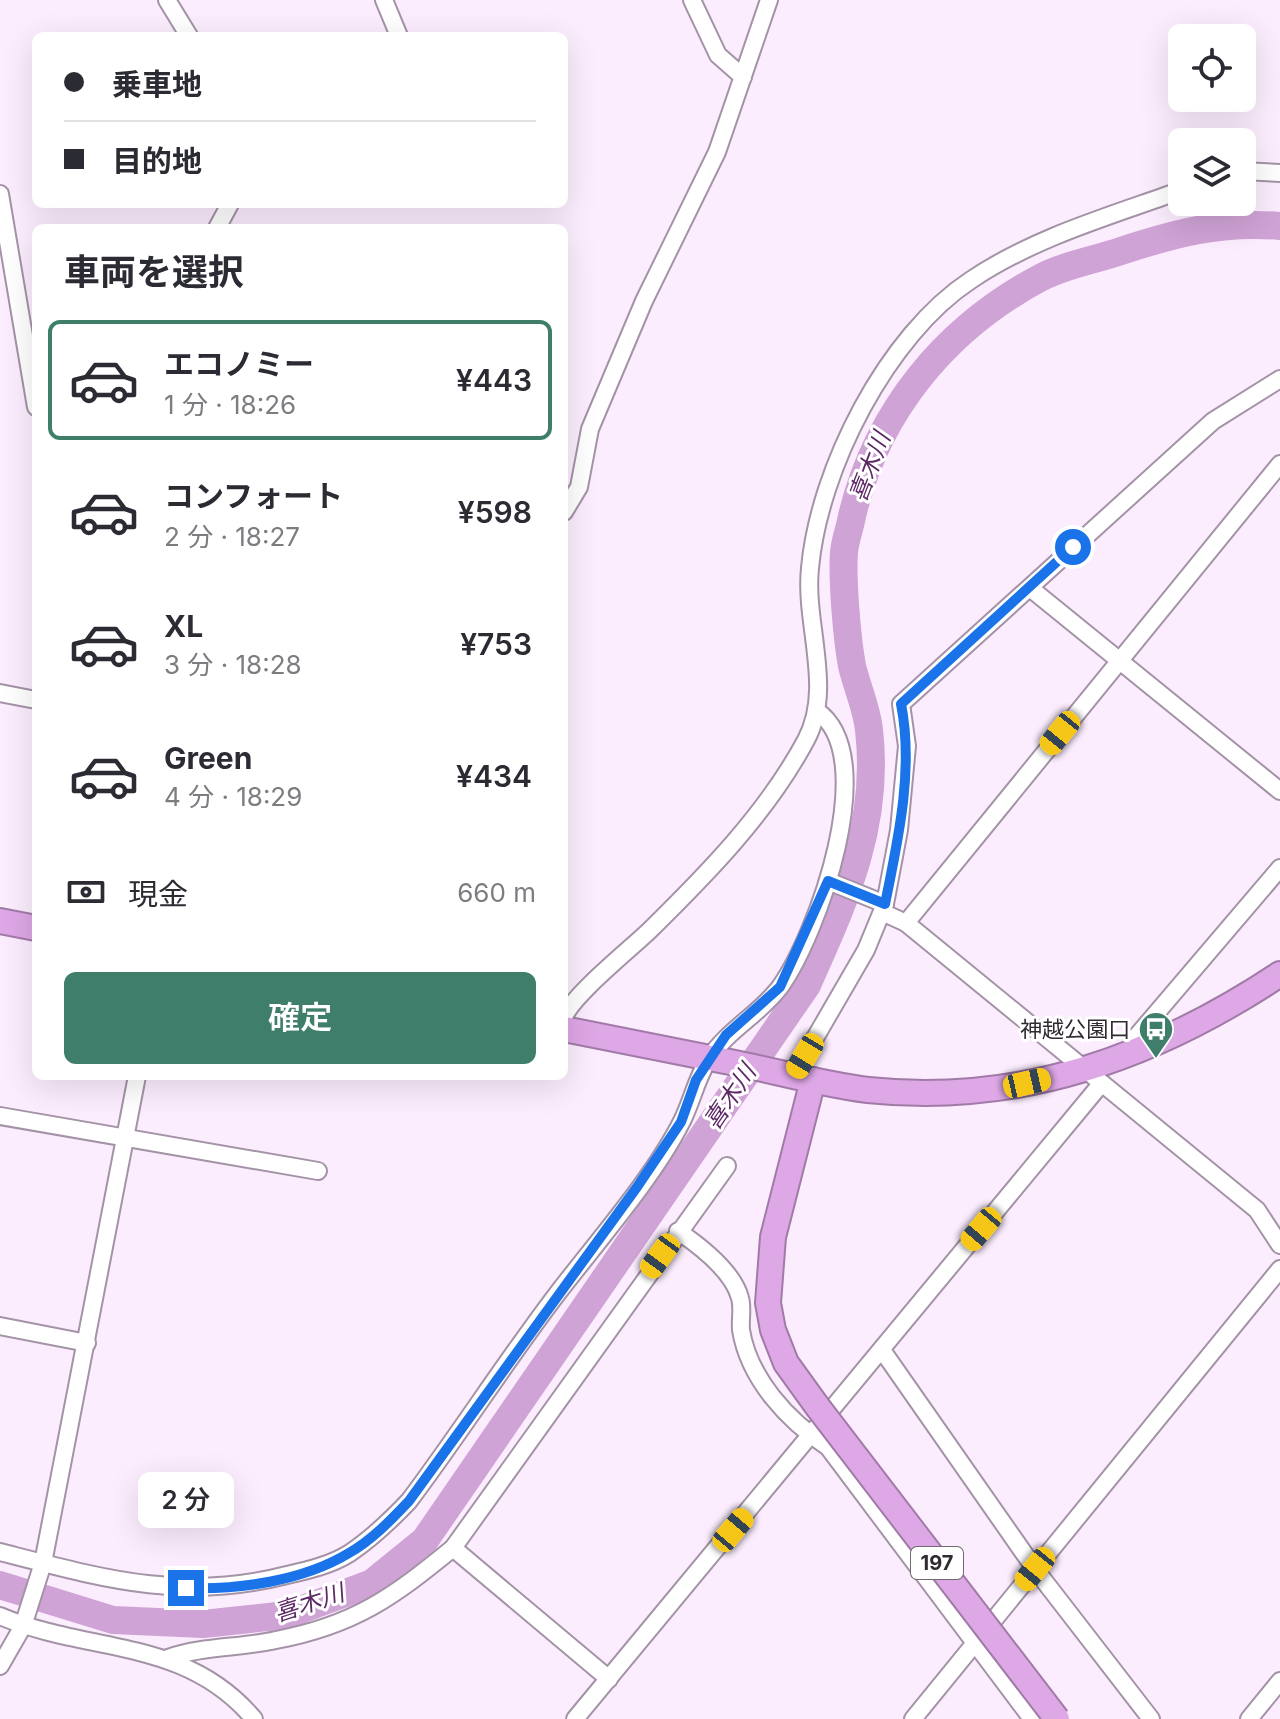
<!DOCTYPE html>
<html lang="ja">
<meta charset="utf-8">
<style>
body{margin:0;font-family:Inter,"Noto Sans JP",sans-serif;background:#f7f7f7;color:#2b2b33;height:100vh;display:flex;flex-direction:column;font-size:30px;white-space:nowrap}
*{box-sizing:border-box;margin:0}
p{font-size:26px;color:#7c7c81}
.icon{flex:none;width:44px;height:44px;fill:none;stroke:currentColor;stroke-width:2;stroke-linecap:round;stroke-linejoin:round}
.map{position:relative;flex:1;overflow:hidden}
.side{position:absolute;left:32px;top:224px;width:536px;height:856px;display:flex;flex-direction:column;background:#fff;border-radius:12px;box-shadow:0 8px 32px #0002}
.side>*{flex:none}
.guide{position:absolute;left:32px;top:32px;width:536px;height:176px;border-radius:12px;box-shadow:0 8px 32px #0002;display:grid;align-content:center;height:176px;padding:0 32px;background:#fff}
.tools{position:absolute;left:1168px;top:24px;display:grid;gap:16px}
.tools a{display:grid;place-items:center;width:88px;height:88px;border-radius:12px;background:#fff;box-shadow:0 8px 32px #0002;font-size:40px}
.end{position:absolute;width:36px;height:36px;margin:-18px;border:10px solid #1a73e8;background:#fff;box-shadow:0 0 0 4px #fff}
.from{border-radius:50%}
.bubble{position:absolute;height:56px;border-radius:12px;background:#fff;box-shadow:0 8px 32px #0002;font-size:26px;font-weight:600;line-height:56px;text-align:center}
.car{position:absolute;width:24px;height:48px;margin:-24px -12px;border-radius:10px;box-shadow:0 0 6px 2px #0007;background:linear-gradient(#f5c518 24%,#345 0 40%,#f5c518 0 76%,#345 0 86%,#f5c518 0)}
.guide b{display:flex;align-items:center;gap:28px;height:76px;font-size:30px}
.guide b+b{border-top:2px solid #e1e1e2}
.guide i{width:20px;height:20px;background:#2b2b33}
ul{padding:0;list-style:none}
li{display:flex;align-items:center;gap:24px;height:120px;margin:0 16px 12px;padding:0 16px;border:4px solid transparent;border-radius:12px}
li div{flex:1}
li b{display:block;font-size:30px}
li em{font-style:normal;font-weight:600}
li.active{border-color:#407e6c}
li>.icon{width:72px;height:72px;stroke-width:1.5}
h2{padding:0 32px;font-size:36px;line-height:96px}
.pay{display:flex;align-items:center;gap:20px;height:88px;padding:0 32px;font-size:30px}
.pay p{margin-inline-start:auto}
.button{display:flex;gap:16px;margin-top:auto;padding:16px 32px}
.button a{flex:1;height:92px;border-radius:12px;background:#407e6c;color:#fff;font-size:32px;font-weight:600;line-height:92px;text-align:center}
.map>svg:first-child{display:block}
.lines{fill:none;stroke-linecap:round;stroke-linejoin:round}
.river{stroke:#cfa3d5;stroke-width:28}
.minor-casing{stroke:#a493a7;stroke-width:20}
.highway-casing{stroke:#a17ba7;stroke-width:28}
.minor{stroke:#fff;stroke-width:16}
.highway{stroke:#dea7e6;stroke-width:24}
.highway-bridge-casing{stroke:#a17ba7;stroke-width:28;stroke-linecap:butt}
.highway-bridge{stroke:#dea7e6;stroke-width:24}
.route{stroke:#1a73e8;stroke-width:10}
.labels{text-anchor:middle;stroke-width:6;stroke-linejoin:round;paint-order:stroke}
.shield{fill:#fff;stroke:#6f6a70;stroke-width:2}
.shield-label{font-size:20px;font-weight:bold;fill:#312a32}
.poi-label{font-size:22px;fill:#312a32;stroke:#fff;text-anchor:end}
.water-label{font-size:24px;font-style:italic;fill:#5d2966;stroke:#fff}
</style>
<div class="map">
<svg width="1280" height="1719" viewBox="0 0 1280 1719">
<rect width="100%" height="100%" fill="#fcedfe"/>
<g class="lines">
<path class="river" d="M0,1585L113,1620L203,1624L287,1615L372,1583L425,1540L807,985C845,900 880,825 869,730C867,709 857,687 852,666C847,639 842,579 844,552C845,540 850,528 852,516C877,411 946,328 1040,278C1064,265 1095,260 1121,251C1176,233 1221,221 1280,226"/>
<g class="minor-casing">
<g id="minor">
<polyline points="167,0 189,36"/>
<polyline points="384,0 399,36"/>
<polyline points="692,0 718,55 743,77"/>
<polyline points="1242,171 1280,173"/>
<polyline points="0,194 36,407"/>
<polyline points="217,228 230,204"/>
<polyline points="564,512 579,487 590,429 644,301 717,152 769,0"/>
<polyline points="1030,588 1280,791"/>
<polyline points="0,693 36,700"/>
<polyline points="828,881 885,904"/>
<polyline points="882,912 906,923 1257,1210 1280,1245"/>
<polyline points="906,923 1280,464"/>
<path d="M564,1017C573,995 629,950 649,931C707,874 767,813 806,740C834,688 804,624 810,568C819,469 887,335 971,280C1035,237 1110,216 1182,190"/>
<polyline points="1132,1054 1136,1037 1280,868"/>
<polyline points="793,1076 866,950 885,904 899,830 907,746 901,704 1213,421 1280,379"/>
<polyline points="0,1116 318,1171"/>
<path d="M678,1231C700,1246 733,1271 740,1298C743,1308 740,1320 741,1330C749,1379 788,1421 828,1447L1032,1719"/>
<polyline points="0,1326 87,1343"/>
<polyline points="882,1350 1035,1569 1151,1719"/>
<polyline points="453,1548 609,1679"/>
<path d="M0,1552C101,1578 182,1602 287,1575C309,1570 331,1565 350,1553C372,1538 391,1520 409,1501C460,1433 506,1361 557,1294C596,1243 654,1177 682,1121C692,1101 696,1080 708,1060C727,1030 759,1015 780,987C817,936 882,756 817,711"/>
<path d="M0,1616C90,1654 185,1637 254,1719"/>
<path d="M168,1658C202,1646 241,1648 276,1640C355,1625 393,1597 453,1548L727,1166"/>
<polyline points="0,1666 23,1626 43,1563 137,1076"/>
<polyline points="575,1719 1101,1084"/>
<polyline points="913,1719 1280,1269"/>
<polyline points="1249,1719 1280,1681"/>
</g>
</g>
<g class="highway-casing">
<g id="highway">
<polyline points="0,921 36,928"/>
<path d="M564,1029C618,1040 671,1050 725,1061C772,1070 820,1084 868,1090C1020,1106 1155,1057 1280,974"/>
<polyline points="813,1080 773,1237 768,1303 773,1330 786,1363 817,1406"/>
</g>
</g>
<use href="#minor" class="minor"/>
<use href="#highway" class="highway"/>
<g class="highway-bridge-casing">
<polyline id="highway-bridge" points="817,1406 1057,1719"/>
</g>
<use href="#highway-bridge" class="highway-bridge"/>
</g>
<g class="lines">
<path class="route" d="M186,1588C238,1590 303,1581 349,1553C372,1540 391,1520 409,1501L637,1187L681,1122L696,1080L726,1035L780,987L828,881L885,904C898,840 914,769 901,704L1073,547"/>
</g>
<defs>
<g id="bus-pin" transform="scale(1.8)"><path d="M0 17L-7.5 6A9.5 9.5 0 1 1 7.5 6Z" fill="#407e6c" stroke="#fff"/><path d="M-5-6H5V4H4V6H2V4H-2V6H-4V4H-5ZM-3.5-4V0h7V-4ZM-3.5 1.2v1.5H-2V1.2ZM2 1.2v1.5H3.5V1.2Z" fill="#fff"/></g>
</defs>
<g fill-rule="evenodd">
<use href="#bus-pin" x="1156" y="1029"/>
</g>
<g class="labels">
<rect class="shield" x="911" y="1547" width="52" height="32" rx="6"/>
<g class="shield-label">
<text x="937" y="1570">197</text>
</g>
<g class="poi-label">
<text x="1130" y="1037">神越公園口</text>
</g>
<g class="water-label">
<text transform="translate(870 467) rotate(-69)" y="8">喜木川</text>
<text transform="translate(730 1097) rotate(-56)" y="8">喜木川</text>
<text transform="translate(309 1603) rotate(-18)" y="8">喜木川</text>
</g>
</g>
</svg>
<div class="tools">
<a><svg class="icon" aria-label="locate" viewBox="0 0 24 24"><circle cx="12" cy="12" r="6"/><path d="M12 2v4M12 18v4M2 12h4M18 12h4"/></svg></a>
<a><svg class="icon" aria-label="layers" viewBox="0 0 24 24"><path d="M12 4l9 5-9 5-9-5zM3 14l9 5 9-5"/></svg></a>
</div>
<i class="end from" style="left:1073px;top:547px"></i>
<i class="end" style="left:186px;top:1588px"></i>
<div class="bubble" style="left:138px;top:1472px;width:96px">2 分</div>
<i class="car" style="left:1060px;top:733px;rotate:219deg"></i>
<i class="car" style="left:805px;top:1056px;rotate:211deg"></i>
<i class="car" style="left:1027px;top:1083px;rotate:77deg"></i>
<i class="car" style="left:981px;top:1229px;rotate:220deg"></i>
<i class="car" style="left:660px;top:1256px;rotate:216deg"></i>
<i class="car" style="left:733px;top:1530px;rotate:40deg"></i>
<i class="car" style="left:1035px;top:1569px;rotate:219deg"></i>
<div class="guide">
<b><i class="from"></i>乗車地</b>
<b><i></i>目的地</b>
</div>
<section class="side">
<h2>車両を選択</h2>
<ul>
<li class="active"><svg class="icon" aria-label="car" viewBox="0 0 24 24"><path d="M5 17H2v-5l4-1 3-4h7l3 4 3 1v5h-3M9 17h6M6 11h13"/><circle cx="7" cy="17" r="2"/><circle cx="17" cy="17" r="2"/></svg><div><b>エコノミー</b><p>1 分 · 18:26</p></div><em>¥443</em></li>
<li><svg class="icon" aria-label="car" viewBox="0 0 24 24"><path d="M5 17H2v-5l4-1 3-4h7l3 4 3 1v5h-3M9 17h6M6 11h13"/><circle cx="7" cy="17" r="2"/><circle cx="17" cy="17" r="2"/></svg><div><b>コンフォート</b><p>2 分 · 18:27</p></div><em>¥598</em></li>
<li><svg class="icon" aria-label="car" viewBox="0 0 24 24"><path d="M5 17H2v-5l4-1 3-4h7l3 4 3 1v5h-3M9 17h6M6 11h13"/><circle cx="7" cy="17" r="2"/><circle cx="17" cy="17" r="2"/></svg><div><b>XL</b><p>3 分 · 18:28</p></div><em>¥753</em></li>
<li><svg class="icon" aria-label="car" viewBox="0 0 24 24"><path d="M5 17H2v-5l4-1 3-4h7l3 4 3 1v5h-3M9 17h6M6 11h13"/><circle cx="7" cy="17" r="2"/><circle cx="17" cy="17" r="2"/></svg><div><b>Green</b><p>4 分 · 18:29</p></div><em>¥434</em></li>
</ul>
<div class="pay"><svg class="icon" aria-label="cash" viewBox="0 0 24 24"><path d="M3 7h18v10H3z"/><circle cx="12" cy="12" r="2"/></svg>現金<p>660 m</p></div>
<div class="button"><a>確定</a></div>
</section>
</div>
